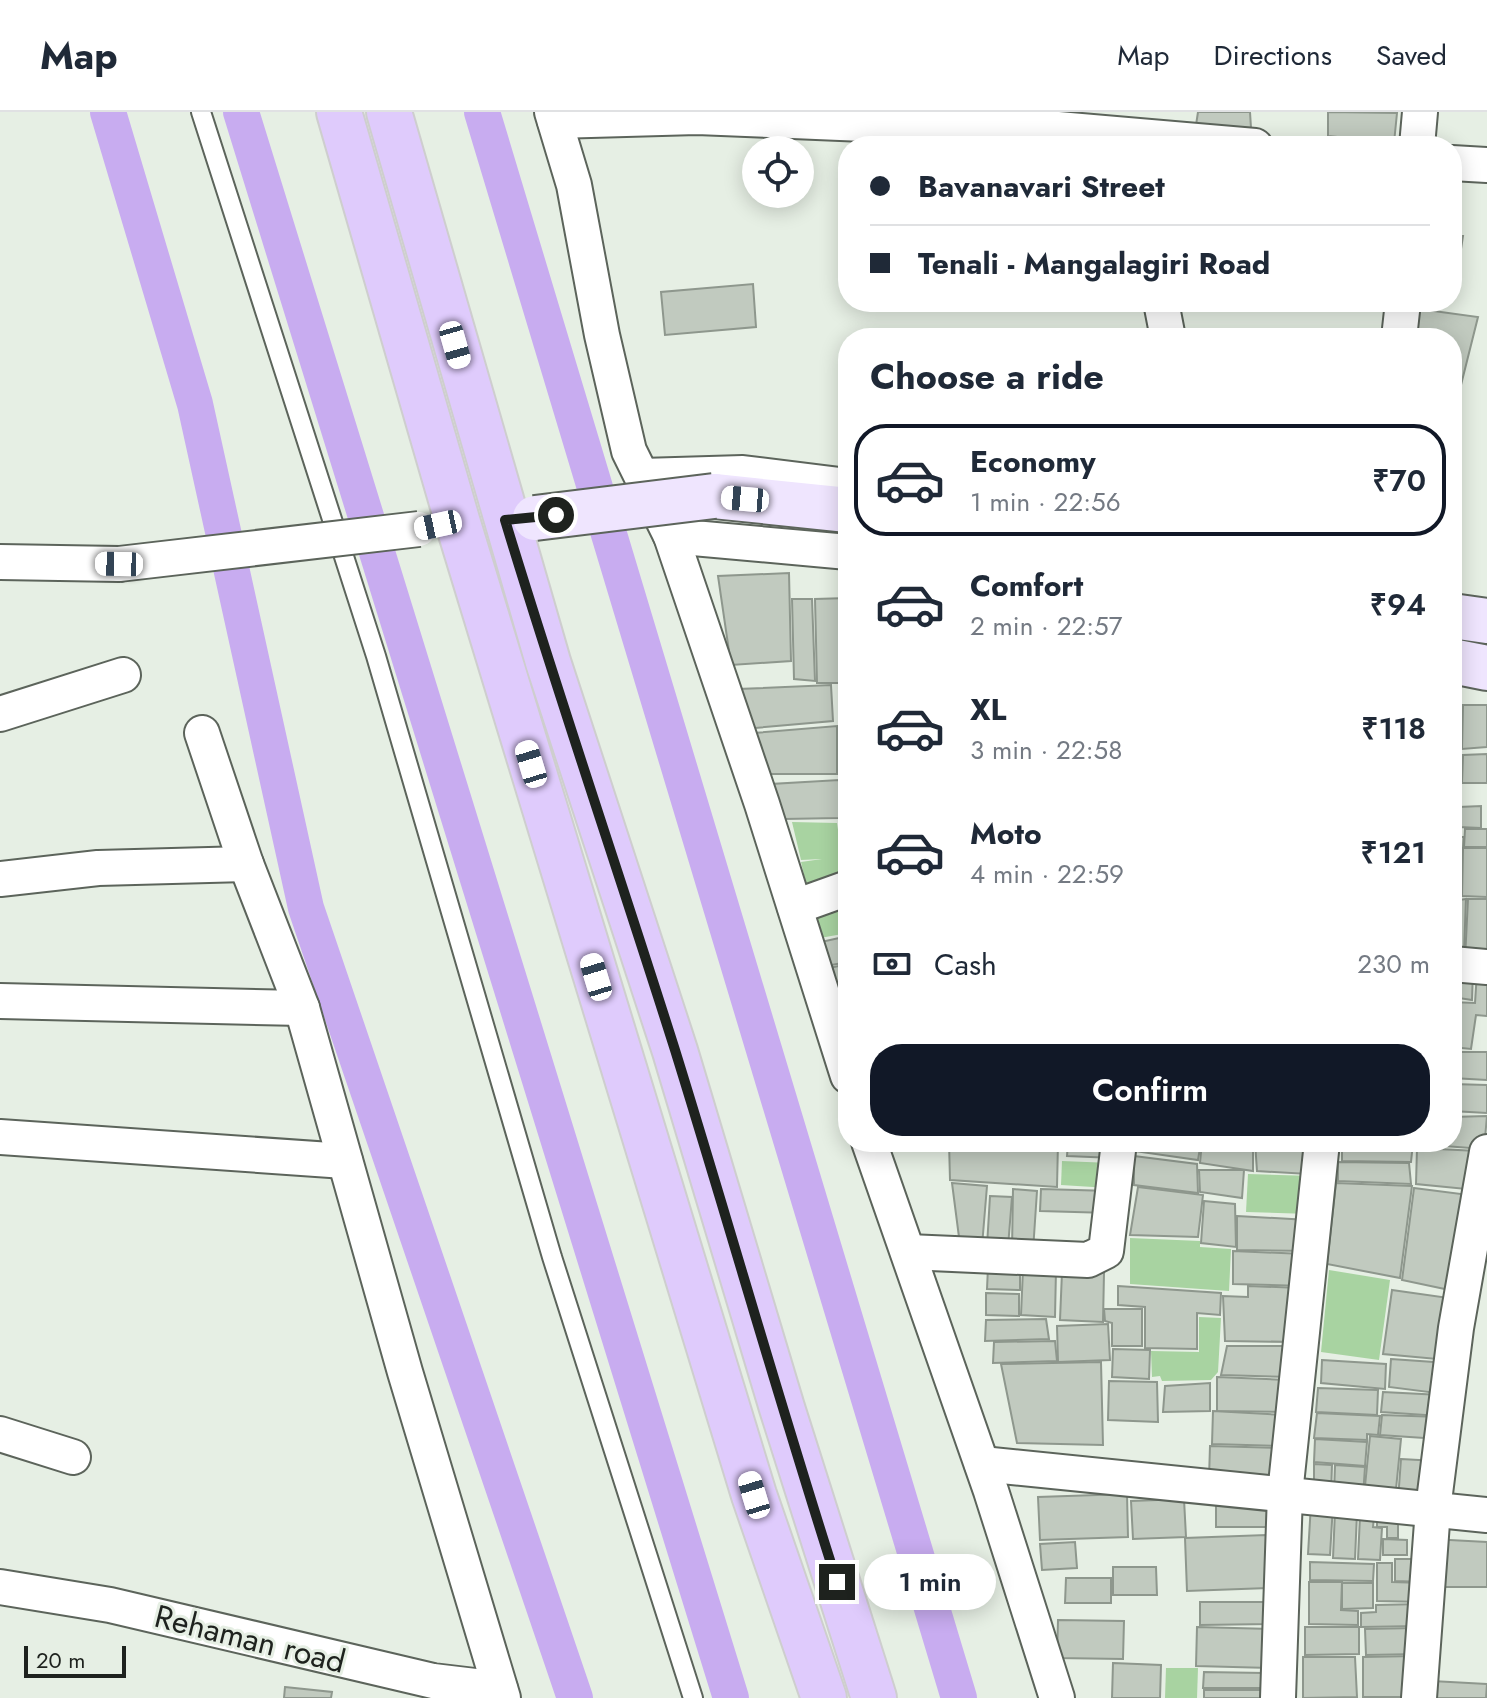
<!DOCTYPE html>
<meta charset="utf-8">
<style>
body{margin:0;font-family:Jost,sans-serif;background:#f6f6f7;color:#1f2937;height:100vh;display:flex;flex-direction:column;font-size:30px;white-space:nowrap}
*{box-sizing:border-box;margin:0}
p{font-size:26px;color:#747a83}
.icon{flex:none;width:44px;height:44px;fill:none;stroke:currentColor;stroke-width:2;stroke-linecap:round;stroke-linejoin:round}
.map{position:relative;flex:1;overflow:hidden}
.side{position:absolute;left:838px;top:216px;width:624px;height:824px;display:flex;flex-direction:column;background:#fff;border-radius:32px;box-shadow:0 4px 20px #0003}
.side>*{flex:none}
.banner{position:absolute;left:838px;top:24px;width:624px;height:176px;border-radius:32px;box-shadow:0 4px 20px #0003;display:grid;align-content:center;height:176px;padding:0 32px;background:#fff}
.buttons{position:absolute;left:742px;top:24px;display:grid;gap:16px}
.buttons a{display:grid;place-items:center;width:72px;height:72px;border-radius:50%;background:#fff;box-shadow:0 4px 20px #0003;font-size:40px}
.scale{position:absolute;left:24px;bottom:20px;width:102px;box-sizing:border-box;padding-left:8px;border:4px solid #1e221e;border-top:0;font-size:22px;line-height:28px;white-space:nowrap;color:#1e221e;-webkit-text-stroke:6px #e6efe4;paint-order:stroke}
.end{position:absolute;width:36px;height:36px;margin:-18px;border:10px solid #1e221e;background:#fff;box-shadow:0 0 0 4px #fff}
.from{border-radius:50%}
.bubble{position:absolute;height:56px;border-radius:28px;background:#fff;box-shadow:0 4px 20px #0003;font-size:26px;font-weight:600;line-height:56px;text-align:center}
.car{position:absolute;width:24px;height:48px;margin:-24px -12px;border-radius:10px;box-shadow:0 0 6px 2px #0007;background:linear-gradient(#fff 24%,#345 0 40%,#fff 0 76%,#345 0 86%,#fff 0)}
.banner b{display:flex;align-items:center;gap:28px;height:76px;font-size:30px}
.banner b+b{border-top:2px solid #e0e1e3}
.banner i{width:20px;height:20px;background:#1f2937}
ul{padding:0;list-style:none}
li{display:flex;align-items:center;gap:24px;height:112px;margin:0 16px 12px;padding:0 16px;border:4px solid transparent;border-radius:32px}
li div{flex:1}
li b{display:block;font-size:30px}
li em{font-style:normal;font-weight:600}
li.active{border-color:#111827}
li>.icon{width:72px;height:72px;stroke-width:1.5}
h2{padding:0 32px;font-size:36px;line-height:96px}
.pay{display:flex;align-items:center;gap:20px;height:88px;padding:0 32px;font-size:30px}
.pay p{margin-inline-start:auto}
.action{display:flex;gap:16px;margin-top:auto;padding:16px 32px}
.action a{flex:1;height:92px;border-radius:32px;background:#111827;color:#fff;font-size:32px;font-weight:600;line-height:92px;text-align:center}
header{display:flex;align-items:center;gap:48px;box-sizing:border-box;height:112px;padding:0 40px;background:#fff;border-bottom:2px solid #e0e1e3}
header strong{font-size:38px}
nav{display:flex;gap:44px;margin-inline-start:auto;font-size:28px}
.map>svg:first-child{display:block}
.green{fill:#a8d3a1}
.lines{fill:none;stroke-linecap:round;stroke-linejoin:round}
.canal{stroke:#c8acf0;stroke-width:36}
.building{fill:#c1cabf;stroke:#8e978d;stroke-width:2}
.lane-casing{stroke:#5c645b;stroke-width:22}
.street-casing{stroke:#5c645b;stroke-width:38}
.secondary-casing{stroke:#5c645b;stroke-width:48}
.primary-casing{stroke:#cecece;stroke-width:48}
.lane{stroke:#fff;stroke-width:18}
.street{stroke:#fff;stroke-width:34}
.secondary{stroke:#efe5fe;stroke-width:44}
.primary{stroke:#dfcbfc;stroke-width:44}
.street-bridge-casing{stroke:#5c645b;stroke-width:38;stroke-linecap:butt}
.secondary-bridge-casing{stroke:#5c645b;stroke-width:48;stroke-linecap:butt}
.street-bridge{stroke:#fff;stroke-width:34}
.secondary-bridge{stroke:#efe5fe;stroke-width:44}
.route{stroke:#1e221e;stroke-width:10}
.labels{text-anchor:middle;stroke-width:6;stroke-linejoin:round;paint-order:stroke}
.street-label{font-size:32px;fill:#1e221e;stroke:#e6efe4}
</style>
<header>
<strong>Map</strong>
<nav><a>Map</a><a>Directions</a><a>Saved</a></nav>
</header>
<div class="map">
<svg width="1487" height="1586" viewBox="0 0 1487 1586">
<rect width="100%" height="100%" fill="#e6efe4"/>
<g class="green">
<polygon points="792,710 837,711 842,745 848,745 848,772 809,785 801,750 822,747 801,748"/>
<polygon points="848,787 848,821 820,826 814,794"/>
<polygon points="1062,1049 1111,1051 1109,1076 1061,1073"/>
<polygon points="1248,1062 1313,1064 1310,1102 1246,1100"/>
<polygon points="1130,1126 1200,1129 1200,1135 1231,1137 1229,1179 1130,1172"/>
<polygon points="1329,1158 1390,1168 1379,1248 1321,1240"/>
<polygon points="1199,1205 1221,1206 1218,1260 1211,1268 1162,1269 1160,1264 1152,1265 1151,1239 1199,1240"/>
<polygon points="1166,1556 1198,1556 1197,1586 1165,1586"/>
</g>
<g class="lines">
<g class="canal">
<polyline points="108,0 195,292 306,796 575,1586"/>
<polyline points="241,0 731,1586"/>
<polyline points="482,0 959,1586"/>
</g>
</g>
<g class="building">
<polygon points="1198,0 1250,0 1251,16 1196,13"/>
<polygon points="1328,0 1397,1 1394,31 1328,24"/>
<polygon points="989,28 990,34 926,34 926,32"/>
<polygon points="1452,124 1463,124 1457,163 1452,163"/>
<polygon points="753,172 756,215 665,223 661,180"/>
<polygon points="930,190 1035,190 1036,193 930,198"/>
<polygon points="1419,197 1478,205 1461,273 1452,272 1452,226 1414,226"/>
<polygon points="789,461 791,549 731,553 718,464"/>
<polygon points="848,486 848,571 817,571 815,487"/>
<polygon points="792,487 812,487 815,569 794,567"/>
<polygon points="831,573 833,609 743,617 738,577"/>
<polygon points="839,577 848,577 848,635 840,635"/>
<polygon points="1463,593 1487,593 1487,635 1462,637"/>
<polygon points="837,614 837,662 763,662 754,621"/>
<polygon points="848,641 848,703 844,703 845,642"/>
<polygon points="1487,642 1487,671 1462,671 1463,643"/>
<polygon points="1452,650 1460,651 1457,698 1452,697"/>
<polygon points="839,668 839,706 784,707 771,672"/>
<polygon points="1481,694 1481,716 1458,715 1459,695"/>
<polygon points="1465,717 1487,717 1487,735 1464,735"/>
<polygon points="1458,725 1464,725 1460,771 1453,772 1454,786 1452,786 1452,737 1456,737"/>
<polygon points="1463,736 1487,736 1487,785 1462,784"/>
<polygon points="1466,787 1464,840 1452,838 1452,789"/>
<polygon points="1468,787 1487,787 1487,851 1465,847"/>
<polygon points="848,824 848,850 826,854 821,830"/>
<polygon points="848,852 848,878 834,881 829,856"/>
<polygon points="1452,857 1473,859 1472,888 1452,885"/>
<polygon points="1477,860 1487,861 1487,904 1476,903 1471,937 1452,935 1452,890 1475,891"/>
<polygon points="1452,940 1487,940 1487,968 1452,966"/>
<polygon points="1452,972 1487,973 1487,1001 1452,999"/>
<polygon points="1487,1004 1484,1037 1417,1032 1418,1030 1452,1030 1452,1005"/>
<polygon points="949,1030 1058,1030 1057,1075 950,1068"/>
<polygon points="1068,1030 1115,1030 1114,1046 1067,1044"/>
<polygon points="1135,1030 1201,1030 1198,1048 1134,1039"/>
<polygon points="1202,1030 1253,1030 1253,1059 1200,1051"/>
<polygon points="1255,1030 1309,1030 1308,1062 1257,1059"/>
<polygon points="1342,1030 1413,1031 1411,1050 1342,1049"/>
<polygon points="1417,1036 1478,1039 1476,1078 1416,1072"/>
<polygon points="1134,1044 1197,1052 1198,1081 1134,1073"/>
<polygon points="1338,1050 1409,1051 1411,1072 1338,1069"/>
<polygon points="1199,1058 1244,1058 1242,1086 1200,1080"/>
<polygon points="952,1071 987,1074 982,1134 960,1133"/>
<polygon points="1336,1071 1412,1074 1400,1166 1327,1152"/>
<polygon points="1138,1075 1203,1083 1198,1125 1130,1123"/>
<polygon points="1414,1076 1477,1084 1459,1180 1402,1168"/>
<polygon points="1013,1077 1037,1079 1033,1139 1012,1138"/>
<polygon points="1041,1077 1110,1079 1109,1101 1040,1099"/>
<polygon points="990,1084 1012,1085 1008,1135 987,1134"/>
<polygon points="1204,1089 1235,1092 1236,1135 1201,1131"/>
<polygon points="1237,1104 1308,1108 1308,1139 1237,1138"/>
<polygon points="1233,1139 1304,1142 1303,1174 1233,1172"/>
<polygon points="988,1155 1020,1156 1020,1178 987,1177"/>
<polygon points="1023,1157 1056,1158 1055,1205 1021,1203"/>
<polygon points="1062,1160 1104,1161 1103,1210 1060,1208"/>
<polygon points="1118,1174 1221,1181 1220,1203 1197,1201 1197,1237 1145,1236 1145,1195 1118,1193"/>
<polygon points="1248,1174 1301,1176 1297,1230 1225,1229 1223,1184 1248,1185"/>
<polygon points="1392,1178 1456,1187 1448,1248 1383,1242"/>
<polygon points="986,1181 1019,1182 1019,1204 986,1203"/>
<polygon points="1104,1197 1142,1197 1142,1234 1112,1234 1112,1211 1105,1209"/>
<polygon points="1046,1207 1049,1227 985,1229 986,1208"/>
<polygon points="1108,1212 1110,1248 1058,1250 1057,1214"/>
<polygon points="1055,1229 1057,1249 993,1251 994,1230"/>
<polygon points="1227,1234 1296,1234 1292,1265 1221,1263"/>
<polygon points="1113,1237 1150,1238 1149,1267 1112,1265"/>
<polygon points="1391,1247 1448,1251 1444,1282 1389,1275"/>
<polygon points="1322,1248 1386,1252 1385,1277 1321,1271"/>
<polygon points="1101,1250 1103,1333 1017,1331 1001,1252"/>
<polygon points="1217,1265 1287,1268 1287,1300 1217,1299"/>
<polygon points="1109,1269 1157,1270 1158,1310 1108,1308"/>
<polygon points="1210,1271 1210,1299 1163,1300 1165,1274"/>
<polygon points="1318,1276 1378,1278 1377,1303 1316,1300"/>
<polygon points="1383,1280 1441,1283 1440,1304 1381,1300"/>
<polygon points="1213,1299 1283,1303 1283,1334 1212,1332"/>
<polygon points="1317,1301 1380,1304 1378,1323 1367,1322 1367,1328 1314,1326"/>
<polygon points="1382,1303 1441,1305 1439,1327 1380,1323"/>
<polygon points="1370,1324 1401,1327 1395,1387 1364,1384"/>
<polygon points="1315,1327 1367,1330 1365,1354 1314,1350"/>
<polygon points="1210,1334 1285,1336 1280,1376 1209,1366"/>
<polygon points="1401,1347 1436,1349 1432,1389 1398,1388"/>
<polygon points="1314,1352 1332,1353 1331,1382 1314,1380"/>
<polygon points="1335,1353 1365,1355 1363,1384 1334,1382"/>
<polygon points="1127,1382 1128,1425 1040,1428 1038,1385"/>
<polygon points="1272,1382 1272,1415 1216,1415 1216,1383"/>
<polygon points="1184,1387 1186,1425 1133,1427 1131,1389"/>
<polygon points="1311,1392 1333,1393 1330,1443 1308,1442"/>
<polygon points="1335,1399 1357,1401 1355,1447 1333,1446"/>
<polygon points="1360,1404 1374,1405 1373,1415 1382,1416 1380,1448 1358,1447"/>
<polygon points="1377,1404 1398,1404 1398,1426 1387,1426 1387,1415 1377,1415"/>
<polygon points="1266,1423 1268,1476 1187,1479 1185,1426"/>
<polygon points="1383,1427 1407,1428 1407,1443 1383,1443"/>
<polygon points="1431,1427 1487,1430 1487,1475 1434,1475"/>
<polygon points="1075,1430 1077,1456 1042,1458 1040,1432"/>
<polygon points="1395,1447 1426,1447 1425,1470 1395,1469"/>
<polygon points="1310,1450 1374,1452 1373,1469 1310,1468"/>
<polygon points="1377,1451 1392,1451 1392,1470 1425,1471 1425,1490 1377,1489"/>
<polygon points="1113,1455 1156,1455 1157,1483 1113,1483"/>
<polygon points="1066,1466 1111,1466 1111,1491 1065,1491"/>
<polygon points="1309,1470 1342,1470 1341,1498 1358,1499 1358,1513 1309,1512"/>
<polygon points="1342,1471 1373,1471 1373,1496 1342,1497"/>
<polygon points="1200,1490 1270,1490 1270,1512 1200,1513"/>
<polygon points="1422,1492 1418,1514 1361,1515 1361,1501 1376,1500 1376,1493"/>
<polygon points="1058,1508 1124,1509 1123,1547 1057,1546"/>
<polygon points="1197,1515 1271,1517 1270,1556 1196,1554"/>
<polygon points="1305,1515 1359,1515 1359,1542 1305,1543"/>
<polygon points="1416,1516 1419,1542 1366,1543 1365,1517"/>
<polygon points="1415,1544 1416,1585 1363,1585 1363,1545"/>
<polygon points="1303,1545 1355,1545 1357,1585 1303,1586"/>
<polygon points="1113,1551 1161,1553 1160,1586 1112,1586"/>
<polygon points="1204,1560 1264,1561 1264,1576 1203,1576"/>
<polygon points="1432,1569 1487,1572 1486,1586 1430,1586"/>
<polygon points="285,1575 332,1580 331,1586 284,1586"/>
<rect x="1204" y="1578" width="59" height="8"/>
</g>
<g class="lines">
<g class="lane-casing">
<polyline id="lane" points="201,0 376,544 552,1145 693,1586"/>
</g>
<g class="street-casing">
<g id="street">
<polyline points="552,0 574,73 602,223 629,339 671,424 762,692 848,964"/>
<polyline points="555,9 697,5 888,13 1012,13 1255,34"/>
<polyline points="1417,34 1420,0"/>
<polyline points="1452,51 1487,53"/>
<polyline points="1161,190 1168,226"/>
<polyline points="1399,226 1403,190"/>
<polyline points="642,364 743,361 848,374"/>
<polyline points="671,424 848,440"/>
<polyline points="0,450 119,452"/>
<polyline points="0,602 123,563"/>
<polyline points="202,621 246,752 302,896 405,1260 503,1586"/>
<polyline points="0,767 98,756 246,752"/>
<polyline points="795,795 848,776"/>
<polyline points="1452,852 1487,855"/>
<polyline points="0,889 302,896"/>
<polyline points="0,1025 345,1049"/>
<polyline points="869,1030 991,1379 1057,1586"/>
<polyline points="908,1140 1088,1148 1106,1139 1119,1030"/>
<polyline points="0,1322 73,1345"/>
<polyline points="982,1352 1487,1403"/>
<polyline points="0,1475 110,1493 433,1569 500,1577"/>
<polyline points="1278,1586 1285,1382 1322,1030"/>
<polyline points="1419,1586 1433,1397 1456,1216 1487,1040"/>
</g>
</g>
<g class="secondary-casing">
<g id="secondary">
<polyline points="714,384 848,398"/>
<polyline points="1452,504 1487,509"/>
<polyline points="1452,549 1487,556"/>
</g>
</g>
<g class="primary-casing">
<g id="primary">
<polyline points="339,0 457,408 754,1383 824,1586"/>
<polyline points="389,0 548,550 675,939 782,1296 874,1586"/>
</g>
</g>
<use href="#lane" class="lane"/>
<use href="#street" class="street"/>
<use href="#secondary" class="secondary"/>
<use href="#primary" class="primary"/>
<g class="street-bridge-casing">
<polyline id="street-bridge" points="119,452 419,417"/>
</g>
<g class="secondary-bridge-casing">
<polyline id="secondary-bridge" points="535,406 714,384"/>
</g>
<use href="#street-bridge" class="street-bridge"/>
<use href="#secondary-bridge" class="secondary-bridge"/>
</g>
<g class="lines">
<path class="route" d="M556,403L505,408C559,586 619,761 675,938C730,1115 780,1293 837,1470"/>
</g>
<g class="labels">
<g class="street-label">
<text transform="translate(250 1527) rotate(14)" y="11">Rehaman road</text>
</g>
</g>
</svg>
<div class="buttons">
<a><svg class="icon" aria-label="locate" viewBox="0 0 24 24"><circle cx="12" cy="12" r="6"/><path d="M12 2v4M12 18v4M2 12h4M18 12h4"/></svg></a>
</div>
<div class="scale">20 m</div>
<i class="end from" style="left:556px;top:403px"></i>
<i class="end" style="left:837px;top:1470px"></i>
<div class="bubble" style="left:864px;top:1442px;width:132px">1 min</div>
<i class="car" style="left:455px;top:233px;rotate:164deg"></i>
<i class="car" style="left:745px;top:387px;rotate:275deg"></i>
<i class="car" style="left:438px;top:413px;rotate:258deg"></i>
<i class="car" style="left:119px;top:452px;rotate:271deg"></i>
<i class="car" style="left:531px;top:652px;rotate:343deg"></i>
<i class="car" style="left:596px;top:865px;rotate:343deg"></i>
<i class="car" style="left:754px;top:1383px;rotate:343deg"></i>
<div class="banner">
<b><i class="from"></i>Bavanavari Street</b>
<b><i></i>Tenali - Mangalagiri Road</b>
</div>
<section class="side">
<h2>Choose a ride</h2>
<ul>
<li class="active"><svg class="icon" aria-label="car" viewBox="0 0 24 24"><path d="M5 17H2v-5l4-1 3-4h7l3 4 3 1v5h-3M9 17h6M6 11h13"/><circle cx="7" cy="17" r="2"/><circle cx="17" cy="17" r="2"/></svg><div><b>Economy</b><p>1 min · 22:56</p></div><em>₹70</em></li>
<li><svg class="icon" aria-label="car" viewBox="0 0 24 24"><path d="M5 17H2v-5l4-1 3-4h7l3 4 3 1v5h-3M9 17h6M6 11h13"/><circle cx="7" cy="17" r="2"/><circle cx="17" cy="17" r="2"/></svg><div><b>Comfort</b><p>2 min · 22:57</p></div><em>₹94</em></li>
<li><svg class="icon" aria-label="car" viewBox="0 0 24 24"><path d="M5 17H2v-5l4-1 3-4h7l3 4 3 1v5h-3M9 17h6M6 11h13"/><circle cx="7" cy="17" r="2"/><circle cx="17" cy="17" r="2"/></svg><div><b>XL</b><p>3 min · 22:58</p></div><em>₹118</em></li>
<li><svg class="icon" aria-label="car" viewBox="0 0 24 24"><path d="M5 17H2v-5l4-1 3-4h7l3 4 3 1v5h-3M9 17h6M6 11h13"/><circle cx="7" cy="17" r="2"/><circle cx="17" cy="17" r="2"/></svg><div><b>Moto</b><p>4 min · 22:59</p></div><em>₹121</em></li>
</ul>
<div class="pay"><svg class="icon" aria-label="cash" viewBox="0 0 24 24"><path d="M3 7h18v10H3z"/><circle cx="12" cy="12" r="2"/></svg>Cash<p>230 m</p></div>
<div class="action"><a>Confirm</a></div>
</section>
</div>
